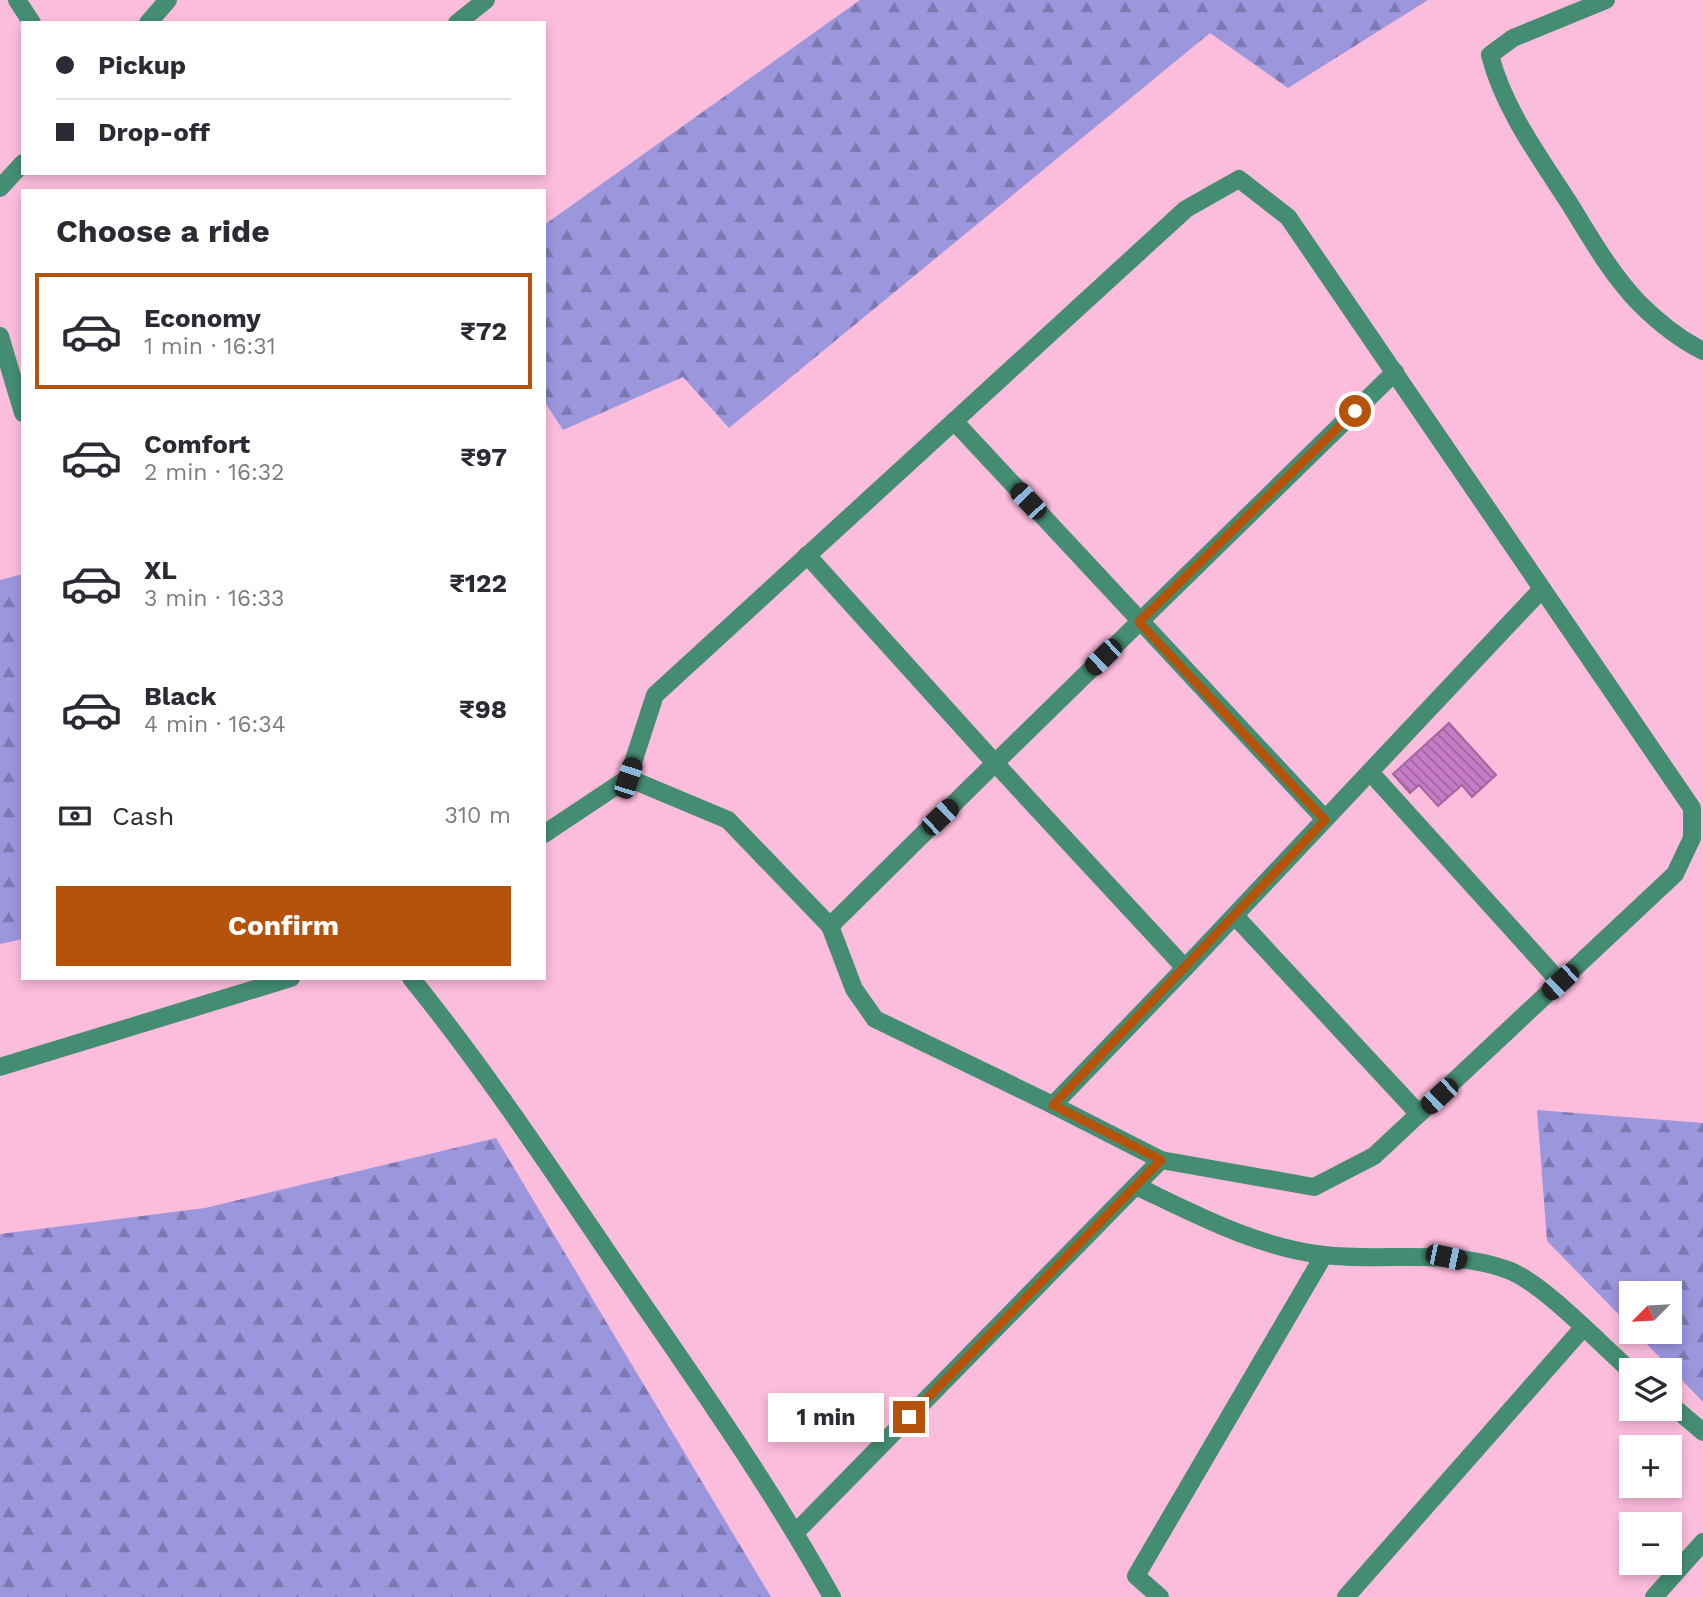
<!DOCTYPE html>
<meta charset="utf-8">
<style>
body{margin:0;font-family:"Work Sans",sans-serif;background:#f2f2f3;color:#2b2b33;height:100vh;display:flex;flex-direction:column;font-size:26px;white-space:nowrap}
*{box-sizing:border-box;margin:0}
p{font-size:23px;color:#7c7c81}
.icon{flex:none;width:38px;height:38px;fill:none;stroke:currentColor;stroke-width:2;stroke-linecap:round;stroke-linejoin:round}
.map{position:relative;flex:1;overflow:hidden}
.drawer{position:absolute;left:21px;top:189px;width:525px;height:791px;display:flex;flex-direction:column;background:#fff;border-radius:0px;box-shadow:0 4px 10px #0003}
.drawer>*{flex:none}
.hud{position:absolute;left:21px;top:21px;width:525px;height:154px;border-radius:0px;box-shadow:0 4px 10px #0003;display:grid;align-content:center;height:154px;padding:0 35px;background:#fff}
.needle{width:46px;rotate:246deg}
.buttons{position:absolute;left:1619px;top:1281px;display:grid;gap:14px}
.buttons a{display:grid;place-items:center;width:63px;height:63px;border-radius:0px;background:#fff;box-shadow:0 4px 10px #0003;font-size:35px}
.end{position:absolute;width:32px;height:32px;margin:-16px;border:9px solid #b45309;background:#fff;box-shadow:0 0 0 4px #fff}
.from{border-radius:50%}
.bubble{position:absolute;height:49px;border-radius:0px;background:#fff;box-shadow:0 4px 10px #0003;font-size:23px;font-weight:700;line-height:49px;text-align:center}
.car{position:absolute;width:21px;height:42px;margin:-21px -10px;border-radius:9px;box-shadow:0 0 5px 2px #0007;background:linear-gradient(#222 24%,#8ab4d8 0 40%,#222 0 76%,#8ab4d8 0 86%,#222 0)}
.hud b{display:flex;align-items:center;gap:24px;height:66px;font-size:26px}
.hud b+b{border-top:2px solid #e1e1e2}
.hud i{width:18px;height:18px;background:#2b2b33}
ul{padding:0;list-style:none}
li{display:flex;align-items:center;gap:21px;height:116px;margin:0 14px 10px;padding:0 21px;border:4px solid transparent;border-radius:0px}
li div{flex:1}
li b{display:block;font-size:26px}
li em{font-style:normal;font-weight:700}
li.selected{border-color:#b45309}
li>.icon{width:63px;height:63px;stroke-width:1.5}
h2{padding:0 35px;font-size:32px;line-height:84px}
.pay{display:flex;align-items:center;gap:18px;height:77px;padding:0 35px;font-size:26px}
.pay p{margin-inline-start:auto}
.primary-button{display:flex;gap:14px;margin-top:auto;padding:14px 35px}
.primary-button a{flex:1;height:80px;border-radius:0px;background:#b45309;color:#fff;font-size:28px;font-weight:700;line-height:80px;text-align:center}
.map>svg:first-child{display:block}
.forest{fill:url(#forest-firs)}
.building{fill:url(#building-back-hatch);stroke:#a0689f;stroke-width:2}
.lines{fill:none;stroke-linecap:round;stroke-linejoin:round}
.minor{stroke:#448d72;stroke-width:18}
.route{stroke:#b45309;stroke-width:9}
</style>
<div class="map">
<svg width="1703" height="1597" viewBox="0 0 1703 1597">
<defs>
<pattern id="forest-firs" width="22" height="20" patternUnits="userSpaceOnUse" patternTransform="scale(1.75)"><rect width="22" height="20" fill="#9c96dd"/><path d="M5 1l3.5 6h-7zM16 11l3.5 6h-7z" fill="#7e78b2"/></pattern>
<pattern id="building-back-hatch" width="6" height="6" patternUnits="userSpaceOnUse" patternTransform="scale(1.75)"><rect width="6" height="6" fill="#c67dc5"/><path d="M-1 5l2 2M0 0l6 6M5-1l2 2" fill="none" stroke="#a0649f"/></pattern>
</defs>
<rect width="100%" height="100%" fill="#fcbcdc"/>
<g class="forest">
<polygon points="860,0 1428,0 1288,88 1210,33 729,428 683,377 563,430 544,401 544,225"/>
<polygon points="23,574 23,939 0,944 0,580"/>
<polygon points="1537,1110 1703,1123 1703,1402 1635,1332 1670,1332 1670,1293 1631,1293 1631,1327 1547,1241"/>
<polygon points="496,1138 771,1597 0,1597 0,1234 205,1208"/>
</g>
<polygon class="building" points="1449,723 1496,775 1472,797 1462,785 1438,806 1419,785 1410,793 1393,774"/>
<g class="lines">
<g class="minor">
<polyline points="17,0 32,23"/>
<path d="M1606,0L1513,38L1490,55C1504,110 1541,159 1571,206C1591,239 1612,275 1639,303C1658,322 1679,339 1703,351"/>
<polyline points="148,23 168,0"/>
<polyline points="457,23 486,0"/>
<polyline points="0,188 23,163"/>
<polyline points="0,336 23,413"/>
<polyline points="954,421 1325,819"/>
<polyline points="807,555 995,763 1395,372"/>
<polyline points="1370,772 1560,982"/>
<polyline points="628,778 655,695 1186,209 1239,179 1288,217 1692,808 1692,838 1675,874 1374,1156 1314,1187 1161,1160"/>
<polyline points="544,834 628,778 728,820 830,926 995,763 1185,968 1053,1105 1161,1160 796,1532"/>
<polyline points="1235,916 1419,1114"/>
<polyline points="830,926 854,989 875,1019 1053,1105"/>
<polyline points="1185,968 1542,589"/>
<path d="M411,978C487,1072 553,1172 621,1272C694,1378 769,1484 832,1597"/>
<polyline points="0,1067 291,978"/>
<path d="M1136,1186C1197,1215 1256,1247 1324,1255C1385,1262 1449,1248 1508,1270C1542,1282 1601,1345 1631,1371"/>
<polyline points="1670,1404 1703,1432"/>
<polyline points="1160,1597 1136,1576 1324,1255"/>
<polyline points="1346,1597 1582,1329"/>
<polyline points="1654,1597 1703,1542"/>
</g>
</g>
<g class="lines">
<polyline class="route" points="909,1417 1161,1160 1053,1105 1325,820 1139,622 1355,411"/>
</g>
</svg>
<div class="buttons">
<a><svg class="needle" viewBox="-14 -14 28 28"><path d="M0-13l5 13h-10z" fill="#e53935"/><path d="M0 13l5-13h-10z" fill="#7c7c81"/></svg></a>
<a><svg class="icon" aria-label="layers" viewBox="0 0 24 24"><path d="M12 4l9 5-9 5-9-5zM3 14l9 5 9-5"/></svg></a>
<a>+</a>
<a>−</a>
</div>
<i class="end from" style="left:1355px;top:411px"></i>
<i class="end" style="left:909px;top:1417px"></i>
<div class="bubble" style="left:768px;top:1393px;width:116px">1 min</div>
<i class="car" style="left:1028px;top:501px;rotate:317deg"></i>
<i class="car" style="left:1103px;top:657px;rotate:226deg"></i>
<i class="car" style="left:628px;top:778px;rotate:18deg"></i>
<i class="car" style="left:940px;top:817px;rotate:46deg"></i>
<i class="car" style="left:1560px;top:982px;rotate:227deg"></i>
<i class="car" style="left:1439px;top:1096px;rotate:227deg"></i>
<i class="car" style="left:1446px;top:1257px;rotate:102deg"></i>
<div class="hud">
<b><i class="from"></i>Pickup</b>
<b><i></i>Drop-off</b>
</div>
<section class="drawer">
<h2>Choose a ride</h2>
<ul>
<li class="selected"><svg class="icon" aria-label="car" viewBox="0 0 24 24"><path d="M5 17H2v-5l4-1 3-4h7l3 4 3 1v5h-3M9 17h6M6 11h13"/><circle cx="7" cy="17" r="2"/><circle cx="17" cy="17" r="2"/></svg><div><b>Economy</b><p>1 min · 16:31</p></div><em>₹72</em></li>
<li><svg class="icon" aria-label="car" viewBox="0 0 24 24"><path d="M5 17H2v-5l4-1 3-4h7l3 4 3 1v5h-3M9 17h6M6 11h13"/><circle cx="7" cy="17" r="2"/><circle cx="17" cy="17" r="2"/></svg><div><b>Comfort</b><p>2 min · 16:32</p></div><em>₹97</em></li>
<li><svg class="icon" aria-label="car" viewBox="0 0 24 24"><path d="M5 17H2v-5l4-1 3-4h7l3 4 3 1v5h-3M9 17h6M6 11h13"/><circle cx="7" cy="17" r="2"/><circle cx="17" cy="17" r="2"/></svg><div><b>XL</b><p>3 min · 16:33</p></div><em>₹122</em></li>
<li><svg class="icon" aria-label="car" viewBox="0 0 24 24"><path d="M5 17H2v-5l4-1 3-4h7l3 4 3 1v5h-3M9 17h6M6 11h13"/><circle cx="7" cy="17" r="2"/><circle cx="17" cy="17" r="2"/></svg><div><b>Black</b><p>4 min · 16:34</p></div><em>₹98</em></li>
</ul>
<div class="pay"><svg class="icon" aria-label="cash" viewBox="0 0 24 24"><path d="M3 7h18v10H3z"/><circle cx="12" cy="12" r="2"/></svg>Cash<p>310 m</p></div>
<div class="primary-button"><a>Confirm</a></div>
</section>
</div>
